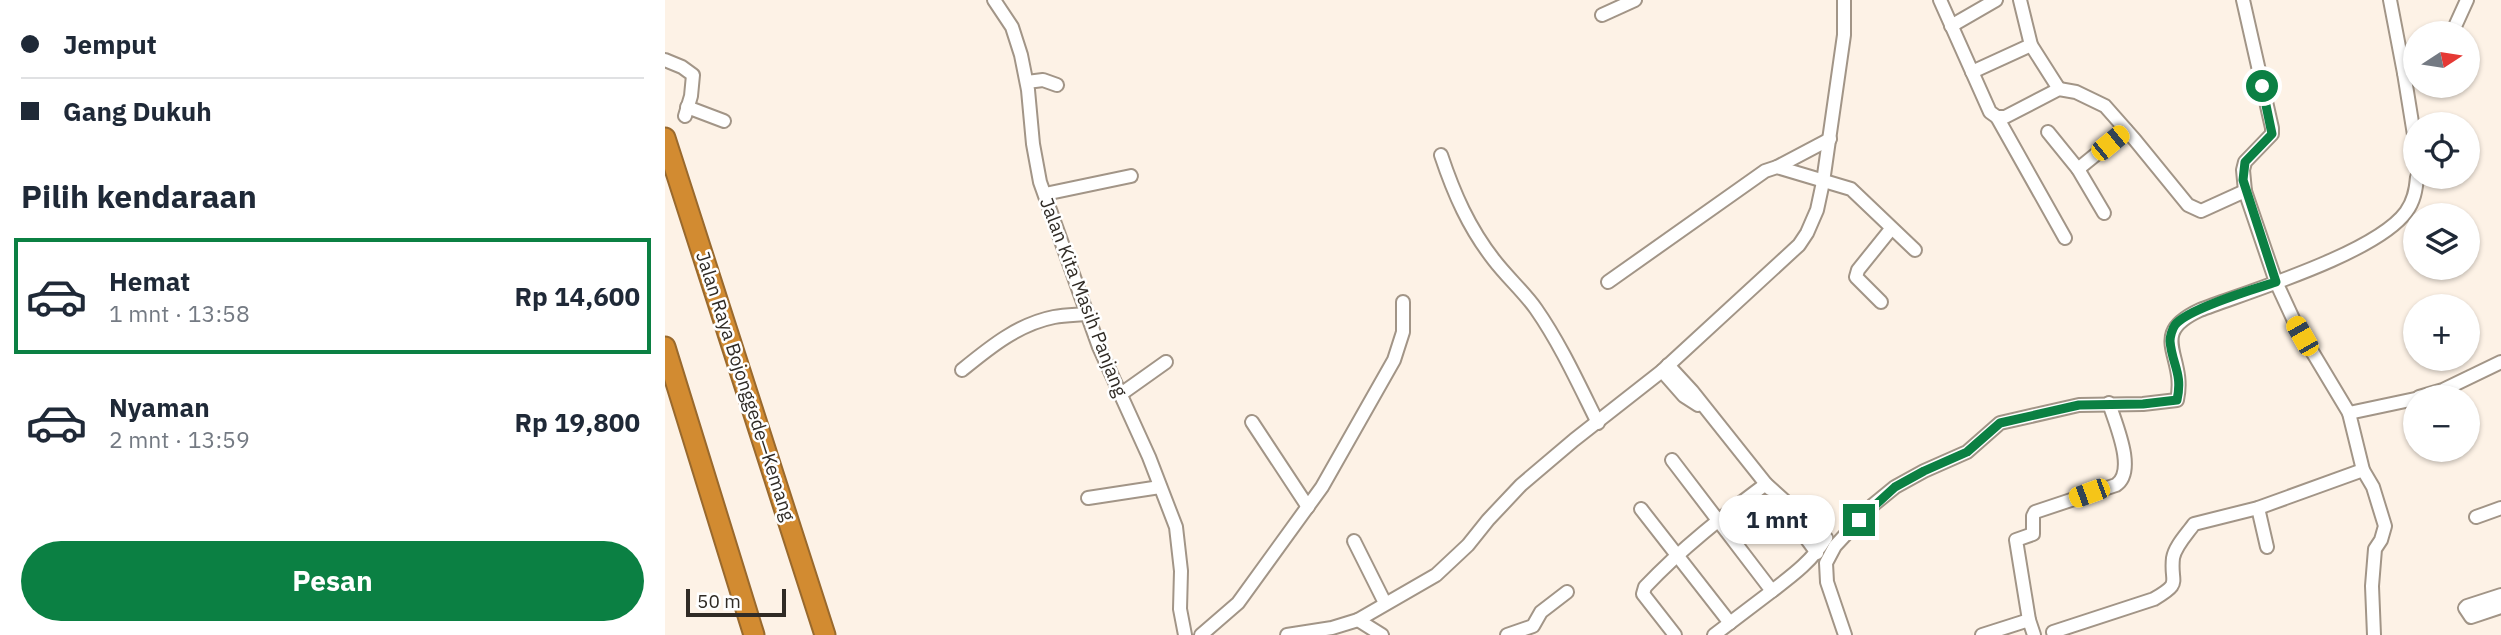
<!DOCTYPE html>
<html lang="id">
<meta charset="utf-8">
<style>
body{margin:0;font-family:"IBM Plex Sans",sans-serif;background:#f2f2f3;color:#1f2937;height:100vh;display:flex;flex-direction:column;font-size:26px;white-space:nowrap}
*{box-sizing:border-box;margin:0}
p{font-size:23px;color:#747a83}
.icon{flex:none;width:38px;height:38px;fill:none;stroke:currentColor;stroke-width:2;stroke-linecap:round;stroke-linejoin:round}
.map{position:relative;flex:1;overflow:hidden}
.details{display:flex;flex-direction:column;background:#fff;width:665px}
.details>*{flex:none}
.guide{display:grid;align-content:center;height:154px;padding:0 21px;background:#fff}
.needle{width:46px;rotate:78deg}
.tools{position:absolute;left:1738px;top:21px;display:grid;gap:14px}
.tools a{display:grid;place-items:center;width:77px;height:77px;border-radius:50%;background:#fff;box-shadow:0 2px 5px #0004;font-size:35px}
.scale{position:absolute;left:21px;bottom:18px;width:100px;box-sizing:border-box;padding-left:7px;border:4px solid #302b25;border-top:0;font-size:19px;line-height:24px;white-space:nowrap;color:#302b25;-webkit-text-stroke:5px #fff;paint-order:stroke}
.end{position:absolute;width:32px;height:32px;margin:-16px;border:9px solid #0b8043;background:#fff;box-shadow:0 0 0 4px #fff}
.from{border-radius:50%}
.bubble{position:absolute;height:49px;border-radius:24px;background:#fff;box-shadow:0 2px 5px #0004;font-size:23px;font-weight:800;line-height:49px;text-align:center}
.car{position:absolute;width:21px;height:42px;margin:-21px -10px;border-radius:9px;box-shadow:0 0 5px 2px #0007;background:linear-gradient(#f5c518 24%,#345 0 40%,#f5c518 0 76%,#345 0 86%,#f5c518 0)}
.guide b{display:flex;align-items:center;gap:24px;height:66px;font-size:26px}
.guide b+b{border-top:2px solid #e0e1e3}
.guide i{width:18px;height:18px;background:#1f2937}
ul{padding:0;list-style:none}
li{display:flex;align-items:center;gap:21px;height:116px;margin:0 14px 10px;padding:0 7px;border:4px solid transparent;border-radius:0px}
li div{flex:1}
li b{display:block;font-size:26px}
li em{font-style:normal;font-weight:800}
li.active{border-color:#0b8043}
li>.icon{width:63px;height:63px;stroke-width:1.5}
h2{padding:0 21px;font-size:32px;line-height:84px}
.cta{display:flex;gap:14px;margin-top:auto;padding:14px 21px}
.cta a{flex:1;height:80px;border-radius:42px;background:#0b8043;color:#fff;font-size:28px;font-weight:800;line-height:80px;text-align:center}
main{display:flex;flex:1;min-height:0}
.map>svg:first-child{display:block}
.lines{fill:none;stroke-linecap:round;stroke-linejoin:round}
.minor-casing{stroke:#a29587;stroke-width:16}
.highway-casing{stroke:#99692d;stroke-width:23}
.minor{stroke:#fff;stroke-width:12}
.highway{stroke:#d28b31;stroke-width:19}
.route{stroke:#0b8043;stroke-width:9}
.labels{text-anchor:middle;stroke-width:5;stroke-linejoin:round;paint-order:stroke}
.street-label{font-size:19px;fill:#302b25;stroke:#fff}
</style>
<main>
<section class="details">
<div class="guide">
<b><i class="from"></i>Jemput</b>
<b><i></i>Gang Dukuh</b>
</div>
<h2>Pilih kendaraan</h2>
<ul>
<li class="active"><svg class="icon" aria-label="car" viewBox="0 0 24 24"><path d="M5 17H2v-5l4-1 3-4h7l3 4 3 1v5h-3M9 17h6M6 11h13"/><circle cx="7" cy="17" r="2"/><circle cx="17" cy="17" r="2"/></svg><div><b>Hemat</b><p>1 mnt · 13:58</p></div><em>Rp 14,600</em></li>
<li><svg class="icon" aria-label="car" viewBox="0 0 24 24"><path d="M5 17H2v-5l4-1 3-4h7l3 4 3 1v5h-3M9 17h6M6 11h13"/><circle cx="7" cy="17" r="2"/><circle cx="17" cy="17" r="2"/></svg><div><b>Nyaman</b><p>2 mnt · 13:59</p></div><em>Rp 19,800</em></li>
</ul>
<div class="cta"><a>Pesan</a></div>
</section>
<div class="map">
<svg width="1836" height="635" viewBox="0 0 1836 635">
<rect width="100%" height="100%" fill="#fdf2e6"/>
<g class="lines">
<g class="minor-casing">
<g id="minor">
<polyline points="329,0 347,27 356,55 363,90 368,144 375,182 434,347 484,457 511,527 516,571 515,609 520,635"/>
<polyline points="1275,0 1325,112 1332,117 1340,117 1394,89 1411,92 1440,106 1470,140 1523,205 1536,211 1580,191"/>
<polyline points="1355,0 1366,45 1394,89"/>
<polyline points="1578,0 1607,128 1607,134 1580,162 1578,170 1580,191 1611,282 1630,323 1684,413"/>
<polyline points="1725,0 1739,73"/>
<polyline points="937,15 970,0"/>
<polyline points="1286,26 1331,0"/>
<polyline points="1787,33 1802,0"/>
<polyline points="0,60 17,67 28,75 26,96 20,116"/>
<polyline points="1750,69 1739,73 1750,141"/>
<polyline points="1307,72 1366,45"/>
<polyline points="362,82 378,80 392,85"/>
<polyline points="22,107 59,121"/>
<polyline points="1332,117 1400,238"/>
<polyline points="1383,132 1413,169"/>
<path d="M776,155C789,194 804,228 829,260C842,277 859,292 871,309C896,345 914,385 933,423"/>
<polyline points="1112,167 1165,139"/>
<polyline points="380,194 466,176"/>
<polyline points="1439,213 1413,169 1461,130"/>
<polyline points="943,282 1100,171 1112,167 1186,189 1250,250"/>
<polyline points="1216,302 1191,277 1193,270 1226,229"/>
<polyline points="1003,365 1027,391 1105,489"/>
<path d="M297,370C324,348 353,324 389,317C400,315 411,315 422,314"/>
<polyline points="997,371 1019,396 1033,405"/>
<polyline points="456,394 501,362"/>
<polyline points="1754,397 1778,390 1836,362"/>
<polyline points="587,422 643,507"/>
<polyline points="1007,460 1107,591 1049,635"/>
<polyline points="423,498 495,487"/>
<polyline points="1118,507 1152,553"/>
<polyline points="1593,508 1602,547"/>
<polyline points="976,509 1065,623"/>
<polyline points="1811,517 1836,508"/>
<polyline points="689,541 720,603"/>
<polyline points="1836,595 1802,606 1800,608 1806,617 1836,607"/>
<polyline points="693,620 771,575 803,545 823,520 856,485 909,440 997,371 1134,245 1142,233 1152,210 1158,182 1179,35 1179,0"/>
<polyline points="536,635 573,603 657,487 729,360 738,332 738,302"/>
<polyline points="622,635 667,628 693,620 717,635"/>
<polyline points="842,635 868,626 876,612 902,592"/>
<path d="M1010,635L978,594L980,587C1017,548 1058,516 1101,484L1161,538C1147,561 1128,575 1107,591"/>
<path d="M1180,635L1162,582L1161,563L1170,546L1208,505L1230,487L1259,471L1302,452L1335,423L1414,405L1478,404L1512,400C1522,355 1481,335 1535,310C1585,291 1711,253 1741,212C1749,201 1751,190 1752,177"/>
<polyline points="1317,635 1364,620"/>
<path d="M1369,635L1364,620L1351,540L1368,534V516L1370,512L1451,485C1472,471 1450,423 1444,403"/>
<path d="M1389,635L1388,632L1489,599C1518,582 1505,584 1508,558C1510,546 1522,534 1529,524L1593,508L1698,470"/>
<polyline points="1709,635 1707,586 1710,549 1716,540 1720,526 1708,487 1698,470 1684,413 1750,399"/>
</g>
</g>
<g class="highway-casing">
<g id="highway">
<polyline points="0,138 160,635"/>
<polyline points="0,347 89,635"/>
</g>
</g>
<use href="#minor" class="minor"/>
<use href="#highway" class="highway"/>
</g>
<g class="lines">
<path class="route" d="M1194,520L1230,487L1259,471L1302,452L1335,423L1414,405L1478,404L1512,400C1518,373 1507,365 1505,341C1505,337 1507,329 1510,325C1522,309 1589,289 1611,282L1578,180L1580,162L1607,134L1597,86"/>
</g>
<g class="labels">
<g class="street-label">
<text transform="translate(419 297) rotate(69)" y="7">Jalan Kita Masih Panjang</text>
<text transform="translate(81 386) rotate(72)" y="7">Jalan Raya Bojonggede—Kemang</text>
</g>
</g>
</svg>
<div class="tools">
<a><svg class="needle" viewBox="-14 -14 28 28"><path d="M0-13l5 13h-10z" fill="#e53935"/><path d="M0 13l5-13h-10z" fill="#747a83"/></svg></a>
<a><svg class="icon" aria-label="locate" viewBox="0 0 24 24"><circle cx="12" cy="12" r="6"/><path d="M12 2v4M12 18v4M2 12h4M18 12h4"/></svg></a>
<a><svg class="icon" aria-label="layers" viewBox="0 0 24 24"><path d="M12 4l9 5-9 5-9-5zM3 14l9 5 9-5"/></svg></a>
<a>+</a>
<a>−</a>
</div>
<div class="scale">50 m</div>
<i class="end from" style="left:1597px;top:86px"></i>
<i class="end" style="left:1194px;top:520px"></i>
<div class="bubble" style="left:1054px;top:495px;width:116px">1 mnt</div>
<i class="car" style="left:1445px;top:143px;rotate:51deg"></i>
<i class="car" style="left:1637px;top:336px;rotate:330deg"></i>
<i class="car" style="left:1424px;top:493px;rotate:250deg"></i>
</div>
</main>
